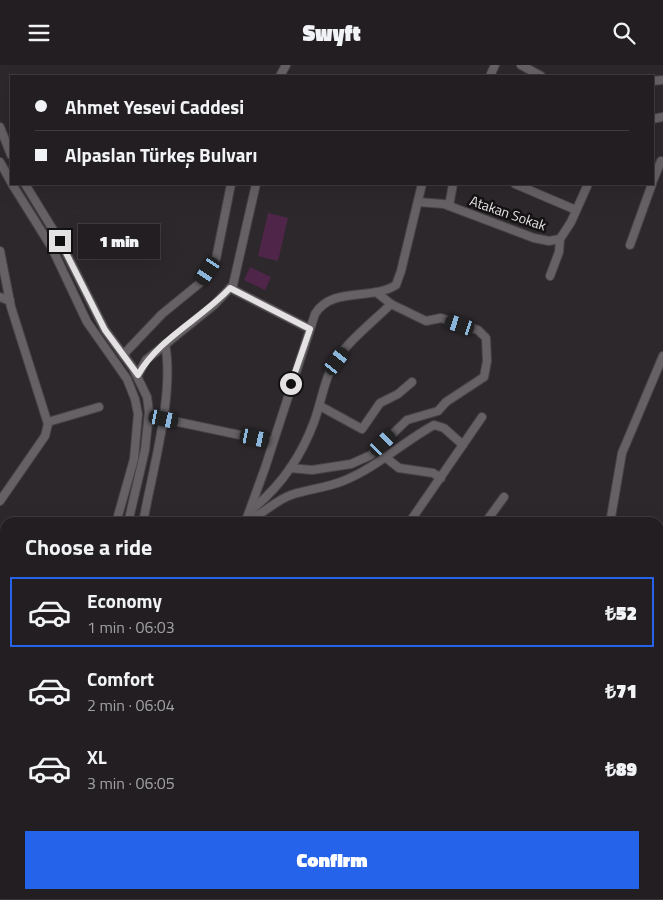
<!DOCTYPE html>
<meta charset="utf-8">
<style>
body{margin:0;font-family:"Titillium Web",sans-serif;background:#2e2b2e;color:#f1f3f6;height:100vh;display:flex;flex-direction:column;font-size:19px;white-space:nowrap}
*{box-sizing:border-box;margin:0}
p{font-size:16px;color:#a2a2a5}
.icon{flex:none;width:28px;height:28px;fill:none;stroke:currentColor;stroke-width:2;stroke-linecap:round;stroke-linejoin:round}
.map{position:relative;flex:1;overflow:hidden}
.sheet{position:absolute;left:0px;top:452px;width:664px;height:382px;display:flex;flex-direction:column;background:#221e21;border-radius:15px 15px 0 0;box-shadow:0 5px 20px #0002,0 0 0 1px #3f3c3f}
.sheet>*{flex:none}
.hud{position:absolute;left:10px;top:10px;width:644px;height:110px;border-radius:0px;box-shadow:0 5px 20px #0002,0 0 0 1px #3f3c3f;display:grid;align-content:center;height:110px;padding:0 25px;background:#221e21}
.end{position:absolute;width:22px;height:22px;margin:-11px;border:6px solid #e5e2e4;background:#111;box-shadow:0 0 0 2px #111}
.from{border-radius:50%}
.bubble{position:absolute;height:35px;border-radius:0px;background:#221e21;box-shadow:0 5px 20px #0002,0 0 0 1px #3f3c3f;font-size:16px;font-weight:800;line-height:35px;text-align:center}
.car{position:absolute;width:15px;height:30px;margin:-15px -8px;border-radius:6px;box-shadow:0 0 4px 1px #0007;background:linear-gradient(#222 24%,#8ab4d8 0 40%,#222 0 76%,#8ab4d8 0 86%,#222 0)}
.hud b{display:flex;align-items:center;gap:18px;height:48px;font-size:19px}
.hud b+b{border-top:1px solid #3f3c3f}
.hud i{width:12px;height:12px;background:#f1f3f6}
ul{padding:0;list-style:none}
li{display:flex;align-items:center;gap:15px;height:70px;margin:0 10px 8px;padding:0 15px;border:2px solid transparent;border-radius:0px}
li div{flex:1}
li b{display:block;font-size:19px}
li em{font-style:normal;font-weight:800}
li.selected{border-color:#2563eb}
li>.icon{width:45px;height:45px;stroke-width:1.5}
h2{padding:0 25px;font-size:22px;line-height:60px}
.action{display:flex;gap:10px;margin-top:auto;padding:10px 25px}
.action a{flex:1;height:58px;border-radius:0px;background:#2563eb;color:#fff;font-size:20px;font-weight:800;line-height:58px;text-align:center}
header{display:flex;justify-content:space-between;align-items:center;height:65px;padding:0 25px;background:#221e21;font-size:22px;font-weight:800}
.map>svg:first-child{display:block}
.green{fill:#4f2549}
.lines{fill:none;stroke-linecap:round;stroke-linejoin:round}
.minor-casing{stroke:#474346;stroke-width:10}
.minor{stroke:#666165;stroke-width:8}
.route{stroke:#e5e2e4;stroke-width:6}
.labels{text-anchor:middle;stroke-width:5;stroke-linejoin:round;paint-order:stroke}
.street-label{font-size:14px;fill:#e5e2e4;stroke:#141213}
</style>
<header><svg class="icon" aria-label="menu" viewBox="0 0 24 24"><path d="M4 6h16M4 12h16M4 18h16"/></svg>Swyft<svg class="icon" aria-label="search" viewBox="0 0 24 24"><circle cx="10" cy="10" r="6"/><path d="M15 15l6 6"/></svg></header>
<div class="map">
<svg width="663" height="835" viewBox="0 0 663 835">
<rect width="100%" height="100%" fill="#2d282c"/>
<g class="green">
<polygon points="268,148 288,153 278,196 258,191"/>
<polygon points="250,202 271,212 265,225 244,215"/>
</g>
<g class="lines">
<g class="minor-casing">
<g id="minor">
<polyline points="521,0 541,11"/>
<polyline points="280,11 286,0"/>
<polyline points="490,11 495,0"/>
<polyline points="652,16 663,15"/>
<polyline points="652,54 663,52"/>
<polyline points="0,62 11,90"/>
<polyline points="0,97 11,117"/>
<polyline points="652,118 661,96"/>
<polyline points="12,119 52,183 87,257 127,314 135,334 138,349 134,394 116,458"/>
<polyline points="25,119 60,176 105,265 133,303 147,332 149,347 145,385 128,458"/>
<polyline points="515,119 576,145"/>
<polyline points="418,137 444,139 534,173 549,176 560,174"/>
<polyline points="449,141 453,119"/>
<polyline points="630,180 652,119"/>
<polyline points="0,186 11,242 48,359 45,371 0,436"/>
<polyline points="550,211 559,187 560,174 571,157 588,119"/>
<polyline points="230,223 310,264"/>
<polyline points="0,232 10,236"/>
<polyline points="123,290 162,249 200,218 216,194 231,119"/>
<polyline points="138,310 146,295 214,240 233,220 256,119"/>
<polyline points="320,341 362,364 380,338 398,329 412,317"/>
<polyline points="164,354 273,377"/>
<polyline points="48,357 99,342"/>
<polyline points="385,392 399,403 433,408 441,413"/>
<polyline points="290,403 312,405 351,399 371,390 407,355 438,346 446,337 484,312 487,296 486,273 478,265 441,253 426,256 391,239 376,227"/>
<path d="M250,446C279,423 301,392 314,357C320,341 323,322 330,306C339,283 373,257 391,239"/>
<path d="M246,456C263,450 274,436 291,430C308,424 326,423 343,416C376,403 403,377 434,360L444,363L463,380"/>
<path d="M143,458C152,406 175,329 165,279"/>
<path d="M245,458L265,403L315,249C332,221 371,236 396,220L401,206L422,119"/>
<polyline points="409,458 482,352"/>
<polyline points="485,458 504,432"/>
<polyline points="610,458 622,388 663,291"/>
<polyline points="0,499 5,501"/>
<polyline points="659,510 663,511"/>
<polyline points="0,595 5,592"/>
<polyline points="0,669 5,671"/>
<polyline points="659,677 663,678"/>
<polyline points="659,735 663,736"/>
<polyline points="659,822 663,821"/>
<polyline points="0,825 5,826"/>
<polyline points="18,830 36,835"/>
<polyline points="423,830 425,835"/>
<polyline points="448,830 450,835"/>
<polyline points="529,830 530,835"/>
<polyline points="635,830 651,835"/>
<polyline points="376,832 390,830"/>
<polyline points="75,835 77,830"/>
<polyline points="87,835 88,830"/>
<polyline points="182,835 192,830"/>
</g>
</g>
<use href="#minor" class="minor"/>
</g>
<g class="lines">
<path class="route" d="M60,176L105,265L138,310C158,274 201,254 230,223L310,264L291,319"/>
</g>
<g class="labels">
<g class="street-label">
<text transform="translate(508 148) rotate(19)" y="5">Atakan Sokak</text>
</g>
</g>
</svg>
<i class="end from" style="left:291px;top:319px"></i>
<i class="end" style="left:60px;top:176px"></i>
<div class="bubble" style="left:78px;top:159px;width:82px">1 min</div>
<i class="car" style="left:208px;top:206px;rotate:214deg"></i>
<i class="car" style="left:460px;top:260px;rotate:288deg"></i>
<i class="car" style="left:337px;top:296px;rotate:37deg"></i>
<i class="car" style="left:164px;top:354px;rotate:102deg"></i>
<i class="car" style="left:255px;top:373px;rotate:102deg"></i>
<i class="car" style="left:383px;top:378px;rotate:46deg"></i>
<div class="hud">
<b><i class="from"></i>Ahmet Yesevi Caddesi</b>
<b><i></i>Alpaslan Türkeş Bulvarı</b>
</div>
<section class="sheet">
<h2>Choose a ride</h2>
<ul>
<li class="selected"><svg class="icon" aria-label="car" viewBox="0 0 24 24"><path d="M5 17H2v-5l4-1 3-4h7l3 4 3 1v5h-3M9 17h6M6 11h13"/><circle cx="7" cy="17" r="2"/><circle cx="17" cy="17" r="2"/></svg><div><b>Economy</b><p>1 min · 06:03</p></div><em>₺52</em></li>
<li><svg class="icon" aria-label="car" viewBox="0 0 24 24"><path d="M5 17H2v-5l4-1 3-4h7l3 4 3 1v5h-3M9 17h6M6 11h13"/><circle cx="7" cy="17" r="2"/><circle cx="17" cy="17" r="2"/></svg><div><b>Comfort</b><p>2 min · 06:04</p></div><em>₺71</em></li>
<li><svg class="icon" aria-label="car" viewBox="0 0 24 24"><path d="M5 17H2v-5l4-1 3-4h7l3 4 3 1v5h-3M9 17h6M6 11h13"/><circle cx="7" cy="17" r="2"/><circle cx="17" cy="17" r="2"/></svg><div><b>XL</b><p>3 min · 06:05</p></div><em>₺89</em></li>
</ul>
<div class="action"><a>Confirm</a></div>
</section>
</div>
